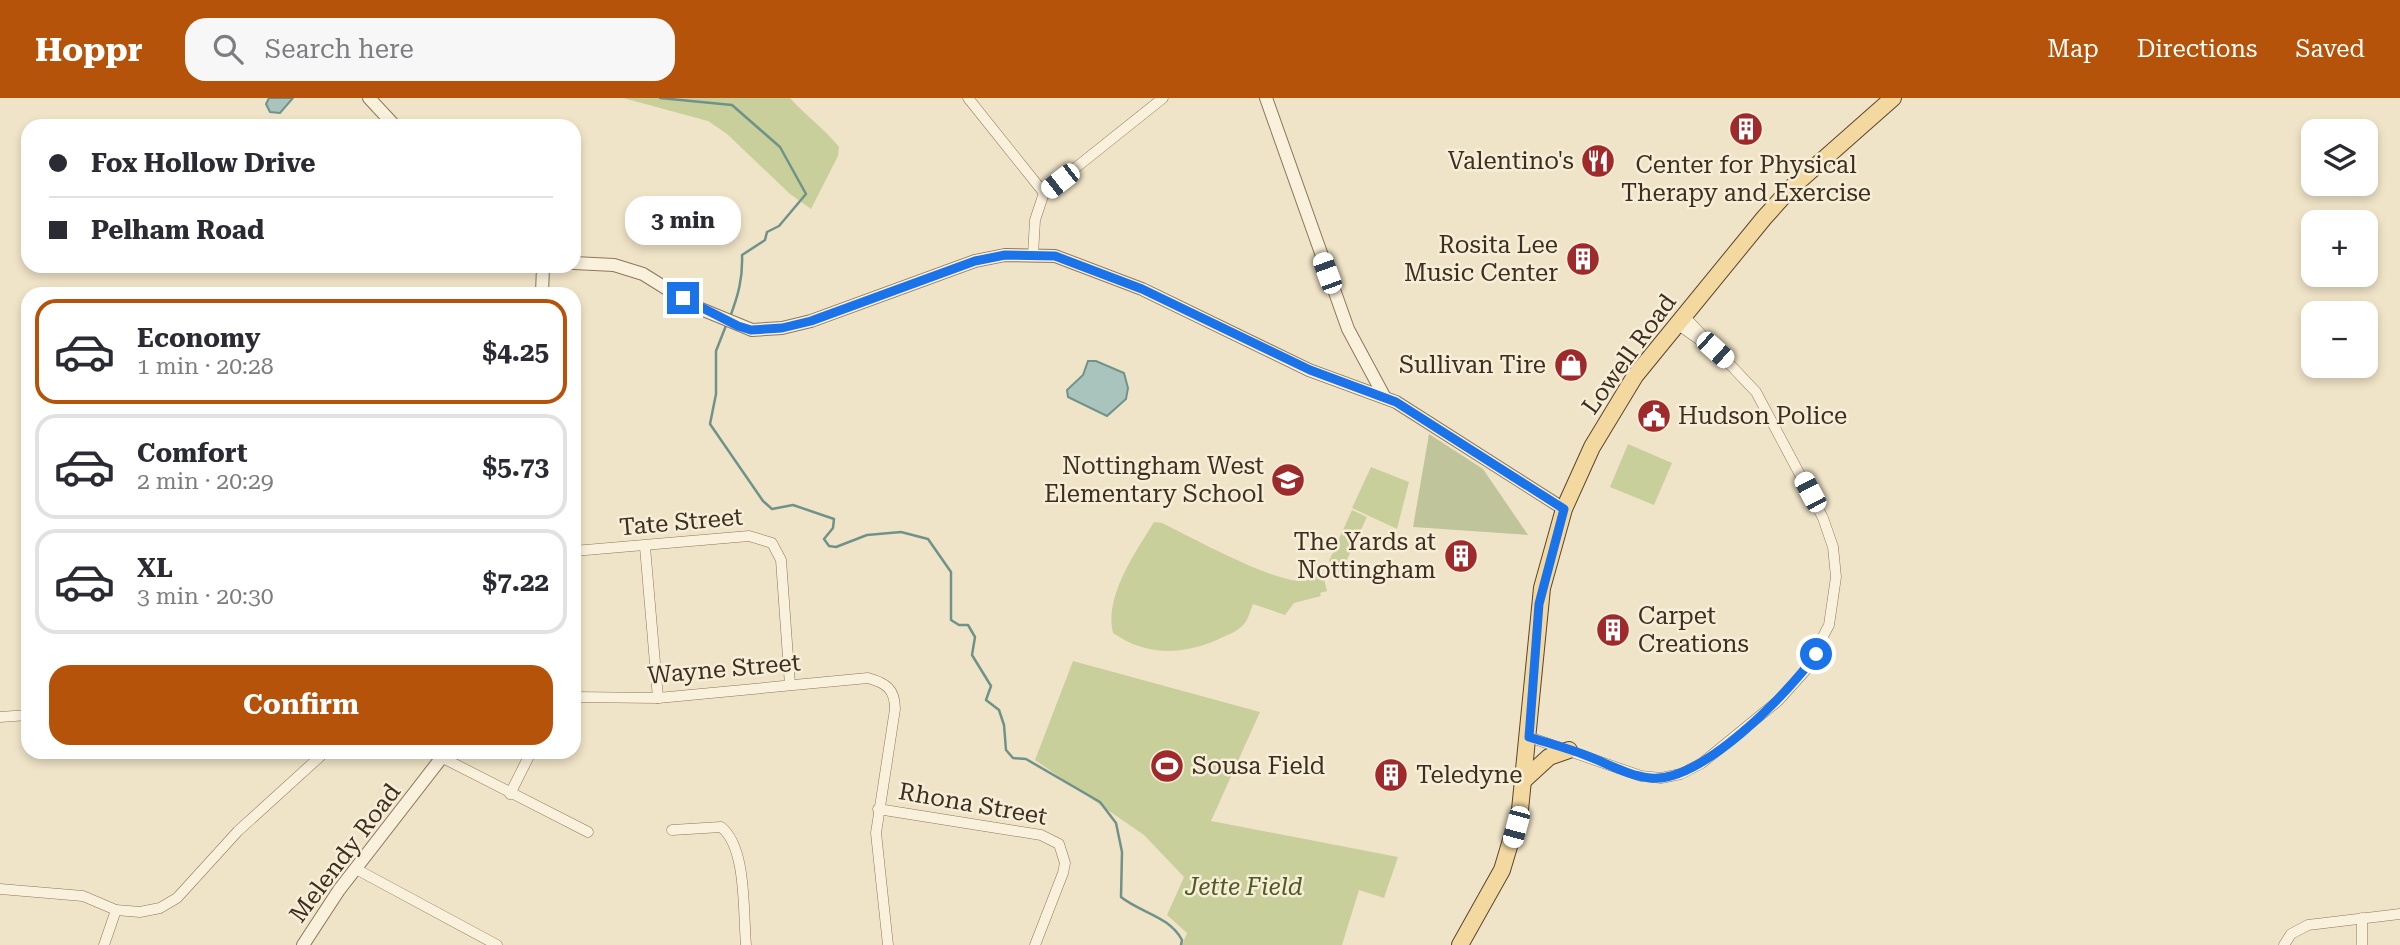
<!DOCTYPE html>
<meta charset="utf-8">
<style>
body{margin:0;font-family:"Roboto Serif",serif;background:#f7f7f7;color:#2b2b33;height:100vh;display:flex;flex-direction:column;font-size:26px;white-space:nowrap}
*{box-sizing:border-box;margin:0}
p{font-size:23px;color:#7c7c81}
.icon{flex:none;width:38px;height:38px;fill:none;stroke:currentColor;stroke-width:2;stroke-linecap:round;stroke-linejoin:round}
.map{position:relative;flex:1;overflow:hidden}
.sheet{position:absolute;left:21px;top:189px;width:560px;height:472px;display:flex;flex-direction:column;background:#fff;border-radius:21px;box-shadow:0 4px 10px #0003}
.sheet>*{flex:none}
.banner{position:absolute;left:21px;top:21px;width:560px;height:154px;border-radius:21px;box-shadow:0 4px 10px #0003;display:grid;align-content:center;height:154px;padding:0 28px;background:#fff}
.controls{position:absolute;left:2301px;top:21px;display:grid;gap:14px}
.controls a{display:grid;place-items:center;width:77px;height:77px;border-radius:14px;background:#fff;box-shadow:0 4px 10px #0003;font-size:35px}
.end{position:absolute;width:32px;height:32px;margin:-16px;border:9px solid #1a73e8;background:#fff;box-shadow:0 0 0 4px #fff}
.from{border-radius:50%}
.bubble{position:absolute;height:49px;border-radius:21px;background:#fff;box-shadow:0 4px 10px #0003;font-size:23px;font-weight:700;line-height:49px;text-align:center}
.car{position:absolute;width:21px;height:42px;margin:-21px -10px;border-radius:9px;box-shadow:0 0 5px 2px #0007;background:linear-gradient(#fff 24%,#345 0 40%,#fff 0 76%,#345 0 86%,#fff 0)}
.banner b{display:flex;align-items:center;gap:24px;height:66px;font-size:26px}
.banner b+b{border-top:2px solid #e1e1e2}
.banner i{width:18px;height:18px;background:#2b2b33}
ul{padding:12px 0 0;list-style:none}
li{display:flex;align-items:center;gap:21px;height:105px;margin:0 14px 10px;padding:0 14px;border:4px solid #e1e1e2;border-radius:21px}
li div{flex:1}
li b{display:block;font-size:26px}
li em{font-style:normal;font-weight:700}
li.current{border-color:#b45309}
li>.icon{width:63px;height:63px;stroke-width:1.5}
.button{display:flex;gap:14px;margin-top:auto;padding:14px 28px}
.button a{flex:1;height:80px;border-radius:21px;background:#b45309;color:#fff;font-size:28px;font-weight:700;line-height:80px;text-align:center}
header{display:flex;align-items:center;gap:42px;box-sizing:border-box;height:98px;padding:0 35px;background:#b45309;color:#fff}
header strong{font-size:33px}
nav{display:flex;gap:38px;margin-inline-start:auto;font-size:24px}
.search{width:490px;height:63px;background:#f7f7f7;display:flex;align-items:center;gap:18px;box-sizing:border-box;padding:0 24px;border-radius:21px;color:#7c7c81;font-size:26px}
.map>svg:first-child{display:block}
.green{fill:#c9cf9b}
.cemetery{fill:#bfc49a}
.water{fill:#a9c4bc;stroke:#6f938a;stroke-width:2}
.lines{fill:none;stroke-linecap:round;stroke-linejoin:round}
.stream{stroke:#6f938a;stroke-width:2.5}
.minor-casing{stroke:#8d765c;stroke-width:11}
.tertiary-casing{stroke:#8d765c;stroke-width:14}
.primary-casing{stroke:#5b4430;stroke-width:18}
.minor{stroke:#faf1dc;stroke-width:10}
.tertiary{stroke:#faf1dc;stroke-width:12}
.primary{stroke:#f3d9a0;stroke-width:16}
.route{stroke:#1a73e8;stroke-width:9}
.labels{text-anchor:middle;stroke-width:5;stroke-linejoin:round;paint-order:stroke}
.poi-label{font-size:24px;fill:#3d2e20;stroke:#f7eed8;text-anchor:end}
.street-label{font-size:24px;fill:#3d2e20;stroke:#f7eed8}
.park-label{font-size:24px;font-style:italic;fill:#4d5a26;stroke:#f7eed8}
</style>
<header>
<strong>Hoppr</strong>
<div class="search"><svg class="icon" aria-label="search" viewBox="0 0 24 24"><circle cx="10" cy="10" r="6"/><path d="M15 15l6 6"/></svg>Search here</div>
<nav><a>Map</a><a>Directions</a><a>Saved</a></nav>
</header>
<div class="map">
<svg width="2400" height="847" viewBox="0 0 2400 847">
<rect width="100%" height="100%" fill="#f0e4c8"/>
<g class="green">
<path d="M623,0H790C806,18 824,30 839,49L838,58L811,111L790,96L727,36L708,23Z"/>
<polygon points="1628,346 1672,365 1654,407 1610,389"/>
<polygon points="1371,369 1409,384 1397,431 1352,410"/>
<polygon points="1352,412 1367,419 1343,470 1329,463"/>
<path d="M1154,424L1162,425C1193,440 1272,484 1303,483C1311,482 1316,479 1322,474L1327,493L1320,495L1321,498L1294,505L1285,517L1253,506C1250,513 1249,520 1244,526C1238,533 1230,536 1221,540C1185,557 1147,559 1113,535C1104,499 1135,455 1154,424Z"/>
<polygon points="1073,563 1260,614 1211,723 1398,759 1384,800 1359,792 1342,847 1182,847 1187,835 1167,817 1184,779 1144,737 1035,662"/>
</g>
<polygon class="cemetery" points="1429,336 1483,371 1528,437 1413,429"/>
<g class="water">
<polygon points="269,0 293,0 280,15 270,14 266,6"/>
<polygon points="1088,263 1096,263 1124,275 1128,290 1126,301 1107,318 1068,299 1067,292 1083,277"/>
</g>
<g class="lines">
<g class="stream">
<path d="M660,0L732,7L780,49L806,96L779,128L767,134L765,142L742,157C743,180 738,198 730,219"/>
<path d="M727,225L716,253V296L710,326L763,403L772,411L793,407L834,421L833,430L824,441L829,448L836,449L867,437L901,434L928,441L951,474V522L959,527H968L975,539L972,557L991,588L986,602L999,612L1004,627L1006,652L1013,660L1026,661L1100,704L1116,725L1122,754L1121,799C1141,815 1169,818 1182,842L1181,847"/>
</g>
<g class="minor-casing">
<g id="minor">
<polyline points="968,0 1044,95"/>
<polyline points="1033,157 1035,122 1044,95 1163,0"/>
<polyline points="1677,226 1714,252"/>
<polyline points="645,449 658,600"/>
<polyline points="574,453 749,438 772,445 781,462 790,587"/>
<path d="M574,599L658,600L868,580C886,585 895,591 895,611L876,735L888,847"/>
<polyline points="0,619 28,617"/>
<polyline points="1529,639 1641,678 1661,680 1681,676 1702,665 1778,603 1805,573 1829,527 1836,479 1833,449 1823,420 1756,294 1684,218"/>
<polyline points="443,660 588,734"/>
<polyline points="510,696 531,654"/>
<polyline points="878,711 1041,737 1059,746 1065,765 1063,775 1035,847"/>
<path d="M672,732L721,729C747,749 743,815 746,847"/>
<polyline points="356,771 497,847"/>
<polyline points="0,791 83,798 116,812 140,814 160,810 177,800 238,733 325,654"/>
<polyline points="2362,820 2362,847"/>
<polyline points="104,847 116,812"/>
<polyline points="2284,847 2291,836 2308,827 2400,816"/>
</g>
</g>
<g class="tertiary-casing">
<g id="tertiary">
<polyline points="369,0 395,28"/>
<polyline points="1266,0 1348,231 1384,298"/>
<polyline points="574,165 614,167 643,176 696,209 752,232 782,230 811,223 975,163 1005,157 1055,158 1142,191 1309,272 1396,304 1564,411"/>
<polyline points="542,196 543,168"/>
<polyline points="303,847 339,792 446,654"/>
</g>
</g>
<g class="primary-casing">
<g id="primary">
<polyline points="1525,681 1549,659 1569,652"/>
<polyline points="1460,847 1502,772 1520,712 1542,490 1564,411 1592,349 1635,278 1764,120 1790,91 1893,0"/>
</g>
</g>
<use href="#minor" class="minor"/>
<use href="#tertiary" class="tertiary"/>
<use href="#primary" class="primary"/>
</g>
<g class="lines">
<path class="route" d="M683,200L738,228L751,232L782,230L811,223L975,163L1005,157L1055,158L1142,191L1310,272L1396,304L1564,411L1539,506L1529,639C1548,645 1567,650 1585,657C1607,665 1628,678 1651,680C1701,685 1789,595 1816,556"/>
</g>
<defs>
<g id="building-disc" transform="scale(1.75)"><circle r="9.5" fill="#9e2a2b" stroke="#f7eed8"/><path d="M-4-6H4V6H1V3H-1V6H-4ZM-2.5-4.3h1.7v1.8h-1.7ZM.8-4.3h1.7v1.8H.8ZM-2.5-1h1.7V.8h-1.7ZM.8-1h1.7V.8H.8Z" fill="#fff"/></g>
<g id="restaurant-disc" transform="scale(1.75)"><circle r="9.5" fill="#9e2a2b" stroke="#f7eed8"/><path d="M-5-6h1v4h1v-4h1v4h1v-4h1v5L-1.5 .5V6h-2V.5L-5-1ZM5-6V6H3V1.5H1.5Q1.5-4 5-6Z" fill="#fff"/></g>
<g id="shop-disc" transform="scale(1.75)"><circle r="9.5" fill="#9e2a2b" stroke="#f7eed8"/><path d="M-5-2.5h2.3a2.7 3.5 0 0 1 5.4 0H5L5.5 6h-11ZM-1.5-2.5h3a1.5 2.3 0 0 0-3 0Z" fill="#fff"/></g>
<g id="civic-disc" transform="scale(1.75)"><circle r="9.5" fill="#9e2a2b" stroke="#f7eed8"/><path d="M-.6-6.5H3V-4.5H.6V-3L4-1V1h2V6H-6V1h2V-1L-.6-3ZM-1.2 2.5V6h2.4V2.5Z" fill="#fff"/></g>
<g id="school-disc" transform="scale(1.75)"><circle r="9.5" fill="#9e2a2b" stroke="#f7eed8"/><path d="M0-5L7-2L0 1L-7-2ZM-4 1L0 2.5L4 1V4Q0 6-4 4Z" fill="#fff"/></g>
<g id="stadium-disc" transform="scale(1.75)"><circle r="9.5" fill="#9e2a2b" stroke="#f7eed8"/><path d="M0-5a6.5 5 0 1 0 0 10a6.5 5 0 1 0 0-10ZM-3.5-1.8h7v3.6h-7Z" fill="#fff"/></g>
</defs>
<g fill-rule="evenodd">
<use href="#building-disc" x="1746" y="31"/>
<use href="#restaurant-disc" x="1598" y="63"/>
<use href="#building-disc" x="1583" y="161"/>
<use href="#shop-disc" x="1571" y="267"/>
<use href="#civic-disc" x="1654" y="318"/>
<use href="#school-disc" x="1288" y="382"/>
<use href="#building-disc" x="1461" y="458"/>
<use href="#building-disc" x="1613" y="532"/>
<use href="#stadium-disc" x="1167" y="668"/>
<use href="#building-disc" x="1391" y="677"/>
</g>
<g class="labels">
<g class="poi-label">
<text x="1574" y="71">Valentino's</text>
<text x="1746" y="75" text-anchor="middle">Center for Physical<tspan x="1746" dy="28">Therapy and Exercise</tspan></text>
<text x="1558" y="155">Rosita Lee<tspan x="1558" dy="28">Music Center</tspan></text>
<text x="1546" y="275">Sullivan Tire</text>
<text x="1678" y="326" text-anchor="start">Hudson Police</text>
<text x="1264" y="376">Nottingham West<tspan x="1264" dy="28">Elementary School</tspan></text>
<text x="1436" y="452">The Yards at<tspan x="1436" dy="28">Nottingham</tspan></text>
<text x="1638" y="526" text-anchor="start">Carpet<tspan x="1638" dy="28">Creations</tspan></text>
<text x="1192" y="676" text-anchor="start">Sousa Field</text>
<text x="1416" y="685" text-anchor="start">Teledyne</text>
</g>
<g class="street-label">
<text transform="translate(1629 256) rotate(-54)" y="8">Lowell Road</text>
<text transform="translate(681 424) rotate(-5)" y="8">Tate Street</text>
<text transform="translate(724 571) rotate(-5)" y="8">Wayne Street</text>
<text transform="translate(973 706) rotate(10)" y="8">Rhona Street</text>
<text transform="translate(345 755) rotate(-53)" y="8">Melendy Road</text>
</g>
<g class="park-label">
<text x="1244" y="797">Jette Field</text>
</g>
</g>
</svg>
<div class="controls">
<a><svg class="icon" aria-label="layers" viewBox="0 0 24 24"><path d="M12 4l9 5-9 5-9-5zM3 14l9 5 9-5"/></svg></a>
<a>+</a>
<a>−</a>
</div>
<i class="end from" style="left:1816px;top:556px"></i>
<i class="end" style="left:683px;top:200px"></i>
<div class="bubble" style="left:625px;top:98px;width:116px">3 min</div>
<i class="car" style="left:1060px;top:83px;rotate:232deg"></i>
<i class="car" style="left:1327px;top:175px;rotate:340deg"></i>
<i class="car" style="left:1715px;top:252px;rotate:132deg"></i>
<i class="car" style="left:1810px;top:394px;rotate:332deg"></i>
<i class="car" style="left:1516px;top:729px;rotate:195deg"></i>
<div class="banner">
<b><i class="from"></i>Fox Hollow Drive</b>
<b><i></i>Pelham Road</b>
</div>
<section class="sheet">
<ul>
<li class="current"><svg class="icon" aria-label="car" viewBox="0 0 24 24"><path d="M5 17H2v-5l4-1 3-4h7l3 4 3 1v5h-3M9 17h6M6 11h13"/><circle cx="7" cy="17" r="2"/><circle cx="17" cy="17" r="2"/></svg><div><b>Economy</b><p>1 min · 20:28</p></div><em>$4.25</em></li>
<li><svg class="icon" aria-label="car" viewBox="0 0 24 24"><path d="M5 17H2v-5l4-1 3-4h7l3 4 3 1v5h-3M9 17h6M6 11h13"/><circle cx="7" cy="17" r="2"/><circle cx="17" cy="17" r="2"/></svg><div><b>Comfort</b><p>2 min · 20:29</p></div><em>$5.73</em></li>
<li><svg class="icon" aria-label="car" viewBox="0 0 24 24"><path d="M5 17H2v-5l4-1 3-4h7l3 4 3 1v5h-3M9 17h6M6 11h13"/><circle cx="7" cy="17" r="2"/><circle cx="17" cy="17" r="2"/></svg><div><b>XL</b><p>3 min · 20:30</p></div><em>$7.22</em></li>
</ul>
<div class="button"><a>Confirm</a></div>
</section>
</div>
